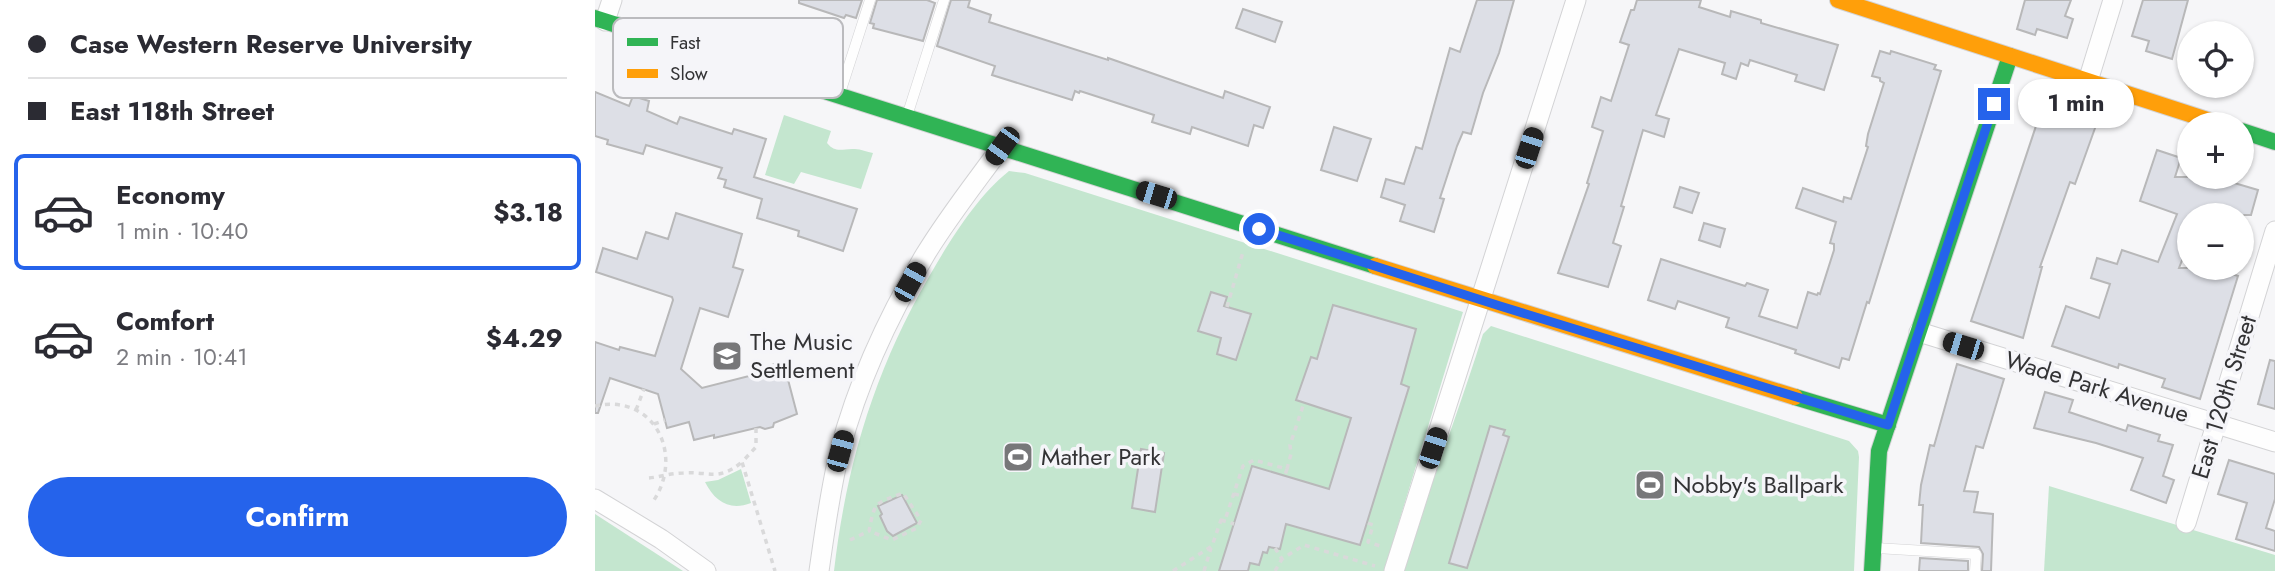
<!DOCTYPE html>
<meta charset="utf-8">
<style>
body{margin:0;font-family:Jost,sans-serif;background:#f2f2f3;color:#2b2b33;height:100vh;display:flex;flex-direction:column;font-size:26px;white-space:nowrap}
*{box-sizing:border-box;margin:0}
p{font-size:23px;color:#7c7c81}
.icon{flex:none;width:38px;height:38px;fill:none;stroke:currentColor;stroke-width:2;stroke-linecap:round;stroke-linejoin:round}
.map{position:relative;flex:1;overflow:hidden}
.side{display:flex;flex-direction:column;background:#fff;width:595px}
.side>*{flex:none}
.guide{display:grid;align-content:center;height:154px;padding:0 28px;background:#fff}
.controls{position:absolute;left:1582px;top:21px;display:grid;gap:14px}
.controls a{display:grid;place-items:center;width:77px;height:77px;border-radius:50%;background:#fff;box-shadow:0 2px 5px #0004;font-size:35px}
.end{position:absolute;width:32px;height:32px;margin:-16px;border:9px solid #2563eb;background:#fff;box-shadow:0 0 0 4px #fff}
.from{border-radius:50%}
.bubble{position:absolute;height:49px;border-radius:24px;background:#fff;box-shadow:0 2px 5px #0004;font-size:23px;font-weight:700;line-height:49px;text-align:center}
.car{position:absolute;width:21px;height:42px;margin:-21px -10px;border-radius:9px;box-shadow:0 0 5px 2px #0007;background:linear-gradient(#222 24%,#8ab4d8 0 40%,#222 0 76%,#8ab4d8 0 86%,#222 0)}
.guide b{display:flex;align-items:center;gap:24px;height:66px;font-size:26px}
.guide b+b{border-top:2px solid #e1e1e2}
.guide i{width:18px;height:18px;background:#2b2b33}
ul{padding:0;list-style:none}
li{display:flex;align-items:center;gap:21px;height:116px;margin:0 14px 10px;padding:0 14px;border:4px solid transparent;border-radius:10px}
li div{flex:1}
li b{display:block;font-size:26px}
li em{font-style:normal;font-weight:700}
li.selected{border-color:#2563eb}
li>.icon{width:63px;height:63px;stroke-width:1.5}
.cta{display:flex;gap:14px;margin-top:auto;padding:14px 28px}
.cta a{flex:1;height:80px;border-radius:42px;background:#2563eb;color:#fff;font-size:28px;font-weight:700;line-height:80px;text-align:center}
main{display:flex;flex:1;min-height:0}
.map>svg:first-child{display:block}
.green{fill:#c4e6cf;fill-rule:evenodd}
.building{fill:#dddfe6;stroke:#b8b8b9;stroke-width:2}
.lines{fill:none;stroke-linecap:round;stroke-linejoin:round}
.lane-casing{stroke:#d3d3d5;stroke-width:11}
.street-casing{stroke:#d3d3d5;stroke-width:21}
.fast-casing{stroke:#d3d3d5;stroke-width:18}
.slow-casing{stroke:#d3d3d5;stroke-width:18}
.path{stroke:#d9d9da;stroke-width:3.5;stroke-dasharray:5 5;stroke-linecap:butt}
.lane{stroke:#fefefe;stroke-width:10}
.street{stroke:#fefefe;stroke-width:19}
.fast{stroke:#30b455;stroke-width:16}
.slow{stroke:#ff9f0a;stroke-width:16}
.route{stroke:#2563eb;stroke-width:9}
.labels{text-anchor:middle;stroke-width:7;stroke-linejoin:round;paint-order:stroke}
.poi-label{font-size:24px;fill:#333335;stroke:#f5f5f9;text-anchor:start}
.street-label{font-size:24px;fill:#333335;stroke:#f5f5f9}
.key{fill:#f5f5f9;stroke:#bbbbbe;stroke-width:2}
.key-label{font-size:19px;fill:#333335}
</style>
<main>
<section class="side">
<div class="guide">
<b><i class="from"></i>Case Western Reserve University</b>
<b><i></i>East 118th Street</b>
</div>
<ul>
<li class="selected"><svg class="icon" aria-label="car" viewBox="0 0 24 24"><path d="M5 17H2v-5l4-1 3-4h7l3 4 3 1v5h-3M9 17h6M6 11h13"/><circle cx="7" cy="17" r="2"/><circle cx="17" cy="17" r="2"/></svg><div><b>Economy</b><p>1 min · 10:40</p></div><em>$3.18</em></li>
<li><svg class="icon" aria-label="car" viewBox="0 0 24 24"><path d="M5 17H2v-5l4-1 3-4h7l3 4 3 1v5h-3M9 17h6M6 11h13"/><circle cx="7" cy="17" r="2"/><circle cx="17" cy="17" r="2"/></svg><div><b>Comfort</b><p>2 min · 10:41</p></div><em>$4.29</em></li>
</ul>
<div class="cta"><a>Confirm</a></div>
</section>
<div class="map">
<svg width="1680" height="571" viewBox="0 0 1680 571">
<rect width="100%" height="100%" fill="#f6f6f8"/>
<g class="green">
<path d="M189,115L236,131L232,143C241,154 248,148 260,149C266,149 272,152 278,153L266,189L206,172L199,184L170,175Z"/>
<path d="M414,171L430,173L868,312L789,571H653L655,563L668,552L672,553L674,546L685,549L689,532L679,529L682,521L765,545L814,387L716,358L701,400L775,424L751,434L738,476L752,495L657,466L624,571H239C252,458 283,361 342,263C361,231 385,194 414,171ZM546,450L569,453L560,512L537,508Z"/>
<path d="M896,326L1254,441L1263,451L1264,457L1259,571H808C833,491 863,414 888,334Z"/>
<path d="M146,469L156,503C135,511 120,502 110,482L123,480Z"/>
<polygon points="1454,486 1680,555 1680,571 1449,571"/>
<polygon points="0,514 88,571 0,571"/>
</g>
<g class="building">
<polygon points="204,0 267,0 261,18 251,15 249,18 204,3"/>
<polygon points="282,0 332,0 340,3 328,41 278,28 279,24 275,23"/>
<polygon points="356,0 375,0 373,7 396,15 394,22 513,60 513,58 628,98 630,91 675,107 668,128 659,125 653,146 597,127 595,134 557,122 559,115 485,91 484,93 480,91 477,100 397,75 400,66 342,46"/>
<polygon points="882,0 919,0 904,53 888,93 876,134 868,132 862,146 845,198 849,199 839,232 805,221 810,205 786,197 791,179 809,184 821,147 827,149 855,48 865,52"/>
<polygon points="1042,0 1106,0 1104,7 1135,17 1136,11 1166,20 1166,23 1243,45 1229,90 1200,81 1202,75 1155,60 1153,66 1146,63 1141,79 1127,74 1130,63 1084,49 1061,115 1074,119 1069,137 1048,130 1026,206 1029,207 1018,243 1026,246 1013,287 963,273 994,184 992,183 1008,131 997,127 1006,97 1016,101 1034,45 1025,42 1036,10 1039,10"/>
<polygon points="1430,0 1476,0 1470,16 1478,19 1472,38 1442,29 1440,35 1422,29"/>
<polygon points="1548,0 1593,0 1577,59 1551,51 1554,41 1537,36"/>
<polygon points="648,9 687,22 680,42 641,28"/>
<polygon points="1285,51 1295,54 1296,51 1341,65 1339,69 1346,71 1274,303 1272,302 1254,360 1247,358 1244,368 1200,353 1201,350 1131,327 1134,318 1083,301 1080,309 1053,300 1066,259 1150,286 1152,283 1173,290 1164,316 1202,328 1213,292 1222,295 1223,293 1225,294 1239,250 1239,244 1235,243 1241,222 1201,208 1208,188 1248,202 1249,197 1256,199 1273,147 1271,146 1273,134 1289,83 1285,81 1285,78 1277,76"/>
<polygon points="0,92 34,106 38,96 54,101 52,111 82,124 85,117 137,134 139,129 171,139 159,177 262,209 248,251 203,236 204,231 162,218 167,199 129,187 131,180 123,178 127,168 51,145 48,154 12,144 13,140 0,136"/>
<polygon points="1450,99 1504,117 1480,184 1475,182 1445,267 1447,267 1428,338 1376,321"/>
<polygon points="739,127 776,139 762,181 726,170"/>
<polygon points="1562,150 1586,158 1580,177 1619,177 1663,190 1656,215 1594,215 1594,243 1584,268 1619,268 1643,276 1605,399 1567,387 1570,379 1524,364 1523,368 1457,346 1471,306 1504,318 1515,284 1496,278 1502,258 1522,264 1527,250 1563,262 1582,214 1545,201"/>
<polygon points="1085,187 1104,193 1097,213 1079,207"/>
<polygon points="81,213 147,234 138,267 148,270 133,317 105,308 86,369 107,388 166,373 165,368 184,363 187,373 191,372 202,414 179,423 178,427 170,429 165,427 119,438 119,435 99,440 94,422 72,428 63,394 15,378 3,413 0,413 0,342 24,350 25,347 60,356 78,300 77,297 1,272 8,248 42,259 51,232 73,239"/>
<polygon points="1109,223 1130,229 1125,247 1104,240"/>
<polygon points="616,292 632,297 629,306 656,314 641,360 622,354 626,338 603,331"/>
<polygon points="738,305 821,329 806,384 814,387 765,545 691,524 685,549 674,547 672,553 668,552 664,565 655,563 653,571 624,571 657,466 734,489 756,418 701,400 716,357 722,359"/>
<polygon points="1675,360 1680,361 1680,409 1663,404"/>
<polygon points="1362,364 1409,379 1388,448 1381,446 1369,491 1383,492 1379,512 1398,514 1396,571 1387,571 1388,554 1384,547 1326,543 1328,505 1324,505 1326,485 1335,445 1339,446"/>
<polygon points="1450,392 1478,400 1474,412 1531,431 1533,425 1565,435 1563,441 1578,445 1568,476 1579,480 1571,503 1536,490 1548,458 1501,443 1439,428"/>
<polygon points="895,426 910,430 908,435 914,437 872,568 854,563"/>
<polygon points="546,449 569,453 560,512 537,508"/>
<polygon points="1634,460 1680,474 1680,499 1671,528 1680,531 1680,551 1641,539 1652,503 1623,494"/>
<polygon points="307,495 322,523 298,536 292,531 285,516 287,514 283,506"/>
<polygon points="1325,558 1373,561 1373,571 1324,571"/>
</g>
<g class="lines">
<g class="lane-casing">
<g id="lane">
<polyline points="245,93 275,0"/>
<polyline points="312,116 349,0"/>
<polyline points="1281,548 1381,554 1380,571"/>
</g>
</g>
<g class="street-casing">
<g id="street">
<polyline points="10,21 17,0"/>
<polyline points="1493,81 1518,0"/>
<polyline points="1324,332 1680,442"/>
<polyline points="0,499 66,539 111,571"/>
<polyline points="1591,523 1680,231"/>
<path d="M224,571C230,530 235,490 245,450C263,382 294,315 330,255C353,217 381,182 407,146"/>
<polyline points="799,571 981,0"/>
</g>
</g>
<g class="fast-casing">
<g id="fast">
<polyline points="0,18 780,266"/>
<polyline points="1647,131 1680,142"/>
<polyline points="1200,397 1293,425"/>
<polyline points="1277,571 1284,451 1415,56"/>
</g>
</g>
<g class="slow-casing">
<g id="slow">
<polyline points="1243,0 1625,124"/>
<polyline points="780,266 1200,397"/>
</g>
</g>
<g class="path">
<polyline points="632,307 648,252"/>
<path d="M0,406C59,393 89,454 59,500"/>
<polyline points="41,410 49,389"/>
<polyline points="59,424 70,420"/>
<polyline points="161,428 161,447 147,462 180,571"/>
<polyline points="692,469 696,454 695,445 709,403"/>
<path d="M54,478C65,477 76,473 88,473C114,471 123,482 147,462"/>
<polyline points="639,494 648,496"/>
<polyline points="626,520 639,524"/>
<polyline points="773,523 778,525 773,542 788,547"/>
<path d="M255,540L274,531C280,500 280,504 308,493L326,520L322,528L297,540L274,531"/>
<polyline points="680,548 687,559 709,545 780,566"/>
<polyline points="578,571 617,546 626,520 631,517 648,466 659,460 692,469 690,475"/>
<polyline points="609,571 616,548"/>
<polyline points="680,571 687,559"/>
</g>
<use href="#lane" class="lane"/>
<use href="#street" class="street"/>
<use href="#fast" class="fast"/>
<use href="#slow" class="slow"/>
</g>
<g class="lines">
<polyline class="route" points="664,229 905,306 1293,425 1399,104"/>
</g>
<defs>
<g id="school-square" transform="scale(1.575)"><rect x="-9" y="-9" width="18" height="18" rx="4" fill="#777779" stroke="#f5f5f9"/><path d="M0-5L7-2L0 1L-7-2ZM-4 1L0 2.5L4 1V4Q0 6-4 4Z" fill="#fff"/></g>
<g id="stadium-square" transform="scale(1.575)"><rect x="-9" y="-9" width="18" height="18" rx="4" fill="#777779" stroke="#f5f5f9"/><path d="M0-5a6.5 5 0 1 0 0 10a6.5 5 0 1 0 0-10ZM-3.5-1.8h7v3.6h-7Z" fill="#fff"/></g>
</defs>
<g fill-rule="evenodd">
<use href="#school-square" x="132" y="356"/>
<use href="#stadium-square" x="423" y="457"/>
<use href="#stadium-square" x="1055" y="485"/>
</g>
<g class="labels">
<g class="poi-label">
<text x="155" y="350">The Music<tspan x="155" dy="28">Settlement</tspan></text>
<text x="446" y="465">Mather Park</text>
<text x="1078" y="493">Nobby's Ballpark</text>
</g>
<g class="street-label">
<text transform="translate(1502 387) rotate(17)" y="8">Wade Park Avenue</text>
<text transform="translate(1629 397) rotate(-73)" y="8">East 120th Street</text>
</g>
</g>
<rect x="18" y="18" width="230" height="80" rx="10" class="key"/>
<rect x="32" y="38" width="31" height="8" fill="#30b455"/>
<rect x="32" y="69" width="31" height="9" fill="#ff9f0a"/>
<g class="key-label">
<text x="75" y="49">Fast</text>
<text x="75" y="80">Slow</text>
</g>
</svg>
<div class="controls">
<a><svg class="icon" aria-label="locate" viewBox="0 0 24 24"><circle cx="12" cy="12" r="6"/><path d="M12 2v4M12 18v4M2 12h4M18 12h4"/></svg></a>
<a>+</a>
<a>−</a>
</div>
<i class="end from" style="left:664px;top:229px"></i>
<i class="end" style="left:1399px;top:104px"></i>
<div class="bubble" style="left:1423px;top:79px;width:116px">1 min</div>
<i class="car" style="left:407px;top:146px;rotate:216deg"></i>
<i class="car" style="left:934px;top:148px;rotate:18deg"></i>
<i class="car" style="left:561px;top:195px;rotate:287deg"></i>
<i class="car" style="left:315px;top:282px;rotate:29deg"></i>
<i class="car" style="left:1368px;top:346px;rotate:287deg"></i>
<i class="car" style="left:838px;top:448px;rotate:18deg"></i>
<i class="car" style="left:245px;top:451px;rotate:15deg"></i>
</div>
</main>
